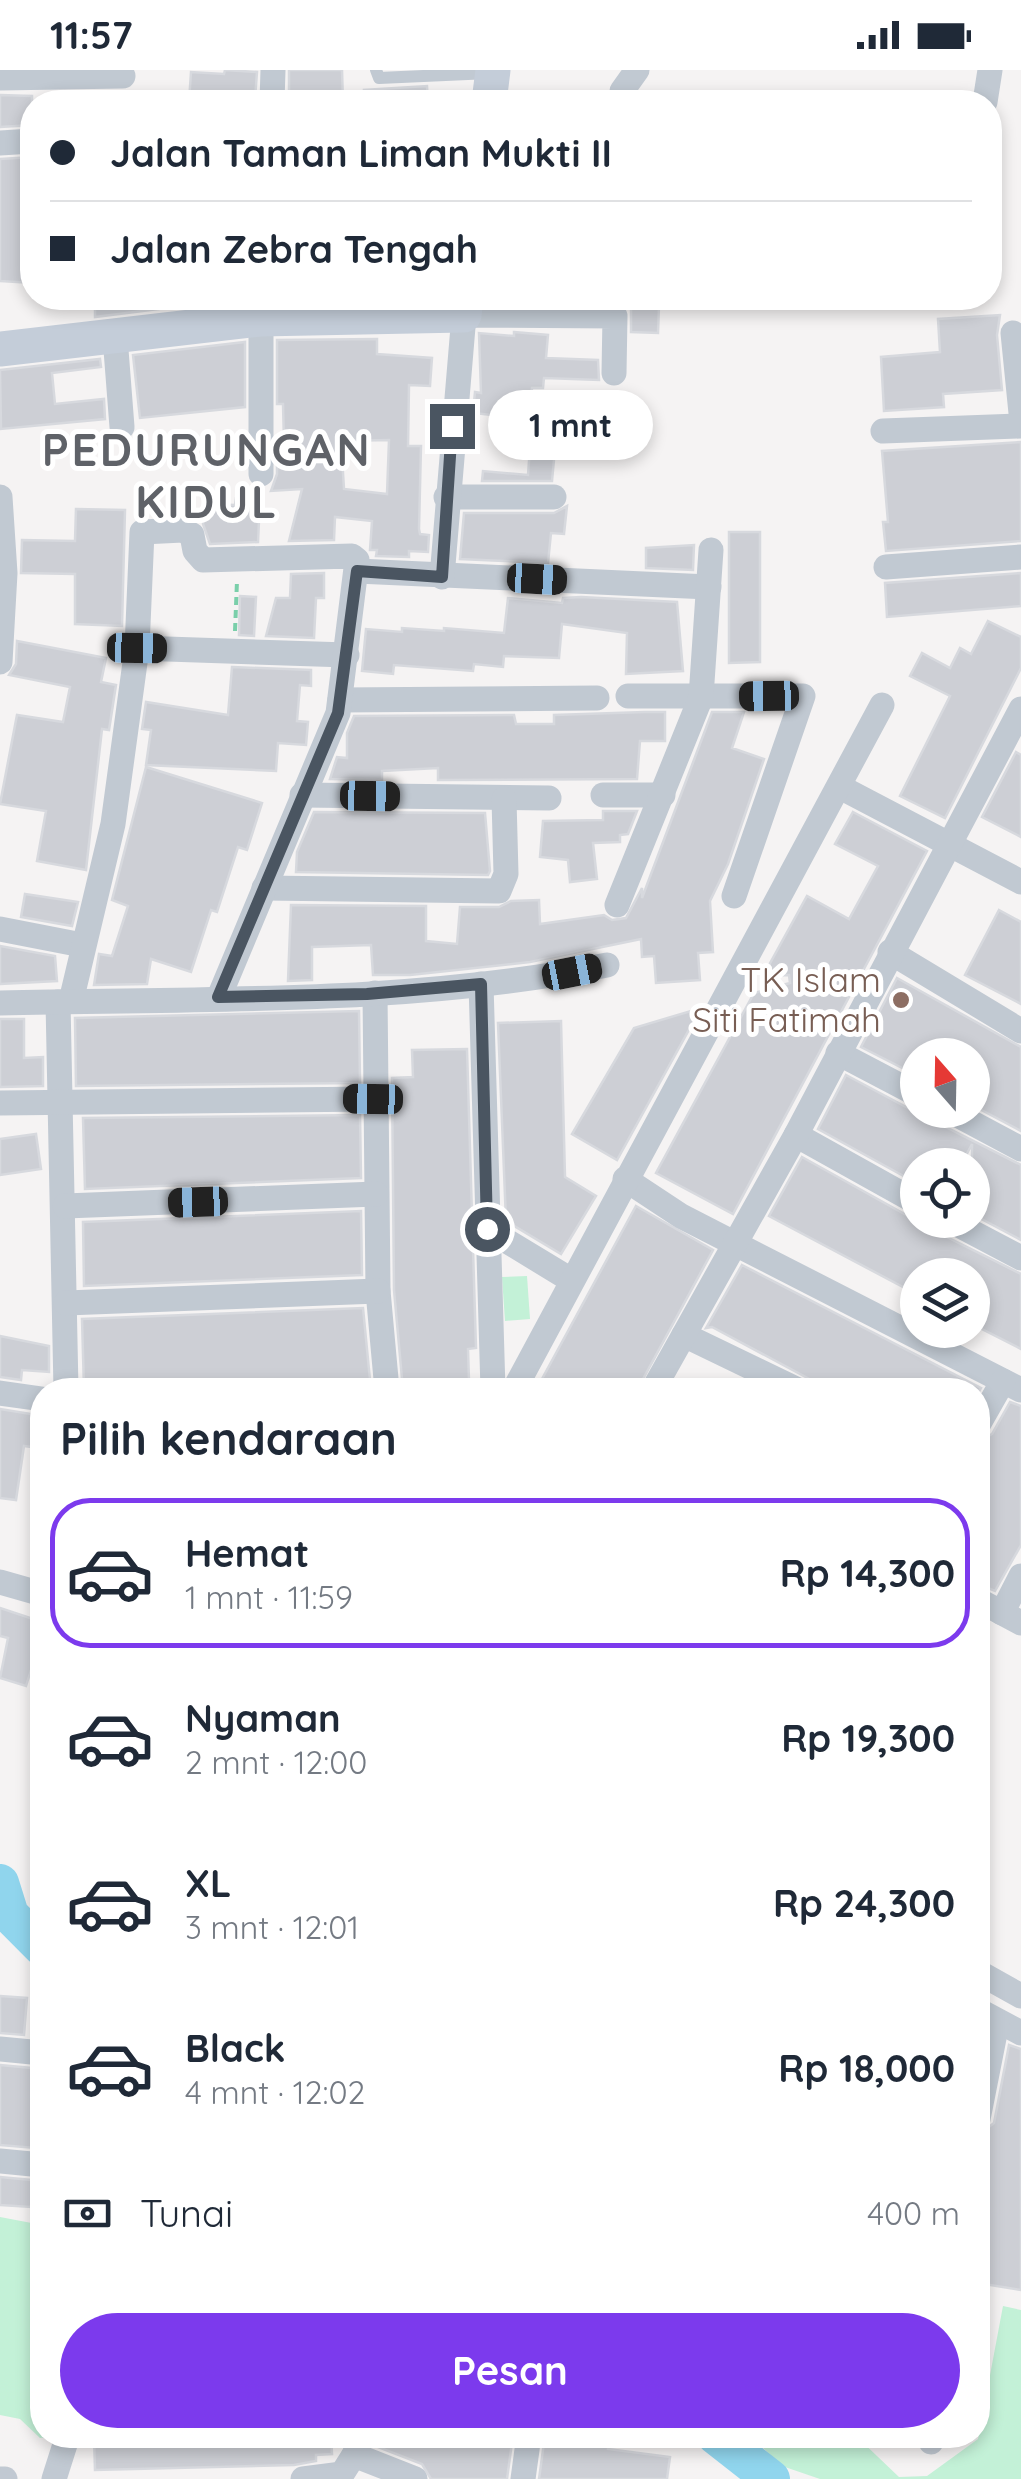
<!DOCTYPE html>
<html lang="id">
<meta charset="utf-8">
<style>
body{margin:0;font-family:Quicksand,sans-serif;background:#f6f6f7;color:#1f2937;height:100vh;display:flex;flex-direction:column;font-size:38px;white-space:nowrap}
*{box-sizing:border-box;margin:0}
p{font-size:32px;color:#747a83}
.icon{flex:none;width:55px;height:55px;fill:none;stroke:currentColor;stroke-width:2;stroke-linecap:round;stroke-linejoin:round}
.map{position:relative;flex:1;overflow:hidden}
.sheet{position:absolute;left:30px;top:1308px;width:960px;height:1070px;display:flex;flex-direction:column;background:#fff;border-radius:40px;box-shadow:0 5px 15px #0003}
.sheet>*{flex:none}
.banner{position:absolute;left:20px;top:20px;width:982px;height:220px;border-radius:40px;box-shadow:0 5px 15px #0003;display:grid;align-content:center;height:220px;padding:0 30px;background:#fff}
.needle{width:65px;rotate:340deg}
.controls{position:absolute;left:900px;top:968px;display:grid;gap:20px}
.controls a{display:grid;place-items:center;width:90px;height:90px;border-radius:50%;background:#fff;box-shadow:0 5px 15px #0003;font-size:50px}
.end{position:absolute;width:45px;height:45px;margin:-22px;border:12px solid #4a5561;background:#fff;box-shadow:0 0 0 5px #fff}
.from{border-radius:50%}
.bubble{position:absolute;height:70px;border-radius:35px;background:#fff;box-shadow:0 5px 15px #0003;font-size:32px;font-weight:700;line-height:70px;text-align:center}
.car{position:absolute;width:30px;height:60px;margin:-30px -15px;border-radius:12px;box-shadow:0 0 8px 2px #0007;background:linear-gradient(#222 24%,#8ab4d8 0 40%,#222 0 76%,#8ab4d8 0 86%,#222 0)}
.banner b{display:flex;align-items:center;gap:35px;height:95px;font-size:38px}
.banner b+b{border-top:2px solid #e0e1e3}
.banner i{width:25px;height:25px;background:#1f2937}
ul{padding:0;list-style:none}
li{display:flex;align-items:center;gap:30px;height:150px;margin:0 20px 15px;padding:0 10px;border:5px solid transparent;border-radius:40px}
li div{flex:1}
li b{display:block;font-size:38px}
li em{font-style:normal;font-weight:700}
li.on{border-color:#7c3aed}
li>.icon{width:90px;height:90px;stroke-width:1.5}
h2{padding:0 30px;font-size:45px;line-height:120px}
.pay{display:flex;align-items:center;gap:25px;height:110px;padding:0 30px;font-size:38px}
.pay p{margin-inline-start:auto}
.action{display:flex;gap:20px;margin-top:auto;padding:20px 30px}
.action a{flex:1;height:115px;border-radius:60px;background:#7c3aed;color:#fff;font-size:40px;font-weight:700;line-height:115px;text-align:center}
.status{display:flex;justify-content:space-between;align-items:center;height:70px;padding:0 50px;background:#fff;direction:ltr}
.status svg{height:28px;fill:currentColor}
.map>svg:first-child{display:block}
.green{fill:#c3f1d7}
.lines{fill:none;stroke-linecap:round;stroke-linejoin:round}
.river{stroke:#90d5ed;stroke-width:38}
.building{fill:#cdcfd5;stroke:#d7d9de;stroke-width:2.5;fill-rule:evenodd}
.path{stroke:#7acfaa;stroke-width:4;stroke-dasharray:8 5;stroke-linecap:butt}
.lane{stroke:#c1c9d2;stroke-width:12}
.street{stroke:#c1c9d2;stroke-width:25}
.secondary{stroke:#c4cdd9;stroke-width:35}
.route{stroke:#4a5561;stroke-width:12}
.education-dot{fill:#8d6e63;stroke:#fff;stroke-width:4}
.labels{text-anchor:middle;stroke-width:10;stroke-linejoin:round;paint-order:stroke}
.education-label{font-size:35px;fill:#785e54;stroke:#fff;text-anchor:end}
.district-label{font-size:45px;font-weight:bold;letter-spacing:2.5px;fill:#5f6268;stroke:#fff}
</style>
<div class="status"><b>11:57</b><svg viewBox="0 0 49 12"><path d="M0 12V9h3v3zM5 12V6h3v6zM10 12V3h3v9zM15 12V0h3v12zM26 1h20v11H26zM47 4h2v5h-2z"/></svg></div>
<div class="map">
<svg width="1021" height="2409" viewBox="0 0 1021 2409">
<rect width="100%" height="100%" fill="#f5f3f3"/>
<g class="green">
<polygon points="527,1206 530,1249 505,1251 502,1207"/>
<polygon points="0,2147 42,2155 42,2365 50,2367 40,2368 20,2349 0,2345"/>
<polygon points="1003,2236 1021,2240 1021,2409 820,2409 782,2396 750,2365 855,2365 899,2407 927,2406 978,2369"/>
</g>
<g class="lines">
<g class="river">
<polyline points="0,1813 10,1845 42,1877"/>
<polyline points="715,2365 771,2409"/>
</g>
</g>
<g class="building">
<polygon points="225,0 257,2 255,29 218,26 217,32 189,32 191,2 224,4"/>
<polygon points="289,0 342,0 343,32 289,32"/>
<polygon points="427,16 428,32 365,32 364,20"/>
<polygon points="0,25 32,26 32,55 0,57"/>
<polygon points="32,87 32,213 0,211 0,89"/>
<polygon points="95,228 245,228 95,247"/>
<polygon points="631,235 659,236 658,263 631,262"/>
<polygon points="1000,245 997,265 1002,320 943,324 944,337 884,341 881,287 940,282 938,249"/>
<polygon points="514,262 548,265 546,288 598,290 599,310 544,308 543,318 532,318 528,349 473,343 475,322 481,323 479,263 514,266"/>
<path d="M377,269V284L432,288L430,316L409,315L408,376H421L419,459L420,464L429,465L428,482L409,481V487L376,486L377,480H370L372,451L335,447L334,470L289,471L302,419L271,421L277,404V374L284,373L283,334H277V270ZM389,370L387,424L344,419L341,371Z"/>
<polygon points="245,272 245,337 140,348 133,285"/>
<polygon points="100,289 101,297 52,303 55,334 104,329 105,349 1,359 0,300"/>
<polygon points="1021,372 1021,471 886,481 883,452 888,452 882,381"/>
<polygon points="530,377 555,379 552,411 482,411 483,401 528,405"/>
<polygon points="236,428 260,429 258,472 210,474 203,454 204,434 235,435"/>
<polygon points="567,436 564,464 551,463 548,493 460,489 464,443 554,443"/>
<polygon points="76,439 125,440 122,556 75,554 75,504 21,503 22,470 75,471"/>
<polygon points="729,462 760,462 760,592 729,593"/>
<polygon points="694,475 693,500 646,498 646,478"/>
<polygon points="324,503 324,528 316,528 314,568 266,566 276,528 290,528 291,504"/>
<polygon points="1021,503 1021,536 887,547 885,513"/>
<polygon points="240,526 256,527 254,566 239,565"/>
<polygon points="581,527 677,532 683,601 626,604 627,563 562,554 559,588 504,586 503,597 474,594 473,601 394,595 393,604 362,601 366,559 402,562 402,558 444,561 444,558 504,563 508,528 562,533 563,528"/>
<polygon points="988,551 1021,567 1021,598 945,748 900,726 950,626 910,606 922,583 950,598 960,578 971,584"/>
<polygon points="17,571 106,588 101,612 116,615 109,660 102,659 86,800 37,791 46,741 0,734 17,645 63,652 70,617 9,605 16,594"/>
<polygon points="232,597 311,600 311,616 300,615 297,651 308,652 306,675 278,673 276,701 146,695 151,660 142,659 146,632 228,645"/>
<polygon points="645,642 665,642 665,671 640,671 637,709 438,710 438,698 382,701 382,710 330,709 337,687 347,688 347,663 354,646 514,645 516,654 554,654 554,645"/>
<polygon points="712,642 744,642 732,678 764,689 728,794 710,831 713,882 698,883 700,910 656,913 654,886 642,887 641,869 530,892 410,905 373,905 371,875 312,877 312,910 288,911 291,835 426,836 426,871 457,874 460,837 499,837 511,831 539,830 540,854 604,845 612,850 626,848 642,818 642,828"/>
<polygon points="1016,682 1021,685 1021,767 982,747"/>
<polygon points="146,697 262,733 247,780 238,777 217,842 211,840 191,902 151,889 147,914 94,915 99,884 112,886 128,836 112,830"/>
<polygon points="603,741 637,741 628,764 620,765 620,772 593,773 597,809 570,812 568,790 540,787 543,751 603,750"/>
<polygon points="314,742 485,743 490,801 488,805 296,802 297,782"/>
<polygon points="853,742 927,781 733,1144 656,1103 754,923 790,913 789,905 763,906 807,826 849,849 878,796 835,774"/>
<polygon points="25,824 78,832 72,856 21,847"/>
<polygon points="999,840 1021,852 1021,934 965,905"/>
<polygon points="0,876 55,886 57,911 0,914"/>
<polygon points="897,908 1021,977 1021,1061 972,1035 972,985 918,985 918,1006 861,977"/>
<polygon points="701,938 617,1090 572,1064 634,958"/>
<polygon points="359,941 360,1013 76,1016 75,948"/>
<polygon points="0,949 24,949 24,988 43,987 43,1016 0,1017"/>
<polygon points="561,951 565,1107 596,1126 561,1184 506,1151 498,953"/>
<polygon points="467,979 476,1278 468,1279 469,1311 440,1312 440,1320 403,1320 394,1220 392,1008 413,1007 412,980"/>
<polygon points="846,1005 910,1039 932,1040 940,1054 1021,1095 1021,1170 972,1144 972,1074 961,1095 918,1095 918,1114 818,1059"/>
<polygon points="360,1045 361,1108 85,1119 83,1048"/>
<polygon points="36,1064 41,1099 0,1105 0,1069"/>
<polygon points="802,1087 910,1147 933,1150 941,1164 1021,1204 1021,1279 972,1254 972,1205 918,1205 918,1225 769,1146"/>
<polygon points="636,1136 713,1180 637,1320 536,1320"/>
<polygon points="361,1141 362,1205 84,1216 83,1152"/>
<polygon points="742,1195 981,1318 978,1323 830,1320 712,1257 706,1258"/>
<polygon points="363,1238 370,1310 84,1319 82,1249"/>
<polygon points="0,1266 49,1276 49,1302 22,1300 21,1310 0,1307"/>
<polygon points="1010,1332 1021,1336 1021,1475 995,1521 978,1514 978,1371 992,1364"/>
<polygon points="0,1339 37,1345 32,1377 24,1376 16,1430 0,1428"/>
<polygon points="0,1538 42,1552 42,1583 37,1581 26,1616 0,1608 8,1568 0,1566"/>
<polygon points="0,1926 27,1928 24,1965 0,1963"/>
<polygon points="1009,1975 1021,1979 1021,2220 978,2213 978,2130 987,2070 978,2069 978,2065 994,2053"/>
<polygon points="0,1995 42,1999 42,2072 36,2072 35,2078 0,2075"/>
<polygon points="0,2107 42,2111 42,2124 32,2123 31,2137 0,2135"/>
<polygon points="138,2365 331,2365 332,2384 316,2385 316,2391 294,2395 95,2400 94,2367"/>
<polygon points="371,2365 513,2365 507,2409 431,2409 422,2394 370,2374"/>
<polygon points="545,2365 609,2365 608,2379 670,2387 667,2409 539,2409"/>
</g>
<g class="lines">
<polyline class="path" points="235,561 237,511"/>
<polyline class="lane" points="376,0 379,8 490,3"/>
<g class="street">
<polyline points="0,8 123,6"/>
<polyline points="622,21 637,0"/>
<polyline points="272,32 273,0"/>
<polyline points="985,32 990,0"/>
<polyline points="0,73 32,71"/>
<polyline points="261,228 261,404"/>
<polyline points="1013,263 1021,343"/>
<polyline points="115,267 122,357"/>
<polyline points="883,361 1021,356"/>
<polyline points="0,427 5,503 0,592"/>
<polyline points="446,427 554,427"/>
<polyline points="886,497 1021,487"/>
<polyline points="357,501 709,517"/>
<polyline points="442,507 464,245 615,246 614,303"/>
<polyline points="137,578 347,585"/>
<polyline points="628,626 803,626 734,826"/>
<polyline points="340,630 597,628"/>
<polyline points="840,717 1021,812"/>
<polyline points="302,725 549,728"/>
<polyline points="603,725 663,725"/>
<polyline points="264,818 499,821 506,804 504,729"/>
<polyline points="617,835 701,627 711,480"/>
<polyline points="0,859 82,875"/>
<polyline points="890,882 1021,961"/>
<polyline points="481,914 493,1320"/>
<polyline points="375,923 378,1221 387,1320"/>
<polyline points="71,931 113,754 137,578 142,462 183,460 192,465 195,481 203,490 352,486 357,490 338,643 219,927"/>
<polyline points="58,932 66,1320"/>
<path d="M0,933C201,928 409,935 607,895"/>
<polyline points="838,983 918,1025"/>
<polyline points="0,1033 373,1029"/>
<polyline points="948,1040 1021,1079"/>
<polyline points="796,1065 918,1133"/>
<polyline points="625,1109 681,1146 1021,1320"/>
<polyline points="65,1136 376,1124"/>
<polyline points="949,1150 1021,1188"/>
<polyline points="487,1159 571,1210"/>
<polyline points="66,1233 378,1221"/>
<polyline points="684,1265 798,1320"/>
<polyline points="514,1320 882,635"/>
<polyline points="653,1320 796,1065 1021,639"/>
<polyline points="0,1323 42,1329"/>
<polyline points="978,1355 1003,1311"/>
<polyline points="0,1512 42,1524"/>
<polyline points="978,1530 1021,1553"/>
<polyline points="1002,1543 1021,1506"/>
<polyline points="978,1902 1021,1926"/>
<polyline points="978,1940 1021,1963"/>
<polyline points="0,1979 42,1983"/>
<polyline points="978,2049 997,1953"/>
<polyline points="0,2091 42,2095"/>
<polyline points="931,2372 932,2365"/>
<polyline points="354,2385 415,2409"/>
<polyline points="0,2409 5,2409"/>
<polyline points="54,2409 68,2365"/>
<polyline points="303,2409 342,2404 354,2385"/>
<polyline points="523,2409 529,2365"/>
</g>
<g class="secondary">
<polyline points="489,32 493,0"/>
<polyline points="0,279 260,249 464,245 466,228"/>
</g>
</g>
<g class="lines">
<polyline class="route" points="452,356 442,507 357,501 338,643 218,927 367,924 481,914 487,1159"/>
</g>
<circle class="education-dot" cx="901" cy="930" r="10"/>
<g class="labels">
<g class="education-label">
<text x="881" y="922">TK Islam<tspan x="881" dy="40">Siti Fatimah</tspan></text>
</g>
<g class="district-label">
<text x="207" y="396">PEDURUNGAN<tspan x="207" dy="52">KIDUL</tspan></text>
</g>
</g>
</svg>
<div class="controls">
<a><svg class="needle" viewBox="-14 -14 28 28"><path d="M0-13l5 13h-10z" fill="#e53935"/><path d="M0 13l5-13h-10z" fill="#747a83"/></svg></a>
<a><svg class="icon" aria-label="locate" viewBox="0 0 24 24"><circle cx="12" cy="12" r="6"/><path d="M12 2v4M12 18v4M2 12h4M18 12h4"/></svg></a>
<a><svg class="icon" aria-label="layers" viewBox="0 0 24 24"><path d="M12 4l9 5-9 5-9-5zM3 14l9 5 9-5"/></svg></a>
</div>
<i class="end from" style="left:487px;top:1159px"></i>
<i class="end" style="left:452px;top:356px"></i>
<div class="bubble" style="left:488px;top:320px;width:165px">1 mnt</div>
<i class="car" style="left:537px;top:509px;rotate:93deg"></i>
<i class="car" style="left:137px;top:578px;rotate:91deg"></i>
<i class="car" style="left:769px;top:626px;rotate:269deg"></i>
<i class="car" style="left:370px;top:726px;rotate:91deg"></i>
<i class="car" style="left:572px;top:902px;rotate:79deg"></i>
<i class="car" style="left:373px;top:1029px;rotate:271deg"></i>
<i class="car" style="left:198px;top:1132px;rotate:268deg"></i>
<div class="banner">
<b><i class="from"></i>Jalan Taman Liman Mukti II</b>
<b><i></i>Jalan Zebra Tengah</b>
</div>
<section class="sheet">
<h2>Pilih kendaraan</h2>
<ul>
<li class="on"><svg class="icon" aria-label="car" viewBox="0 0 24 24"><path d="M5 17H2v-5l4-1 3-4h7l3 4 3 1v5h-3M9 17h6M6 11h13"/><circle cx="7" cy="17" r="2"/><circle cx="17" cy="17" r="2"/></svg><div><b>Hemat</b><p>1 mnt · 11:59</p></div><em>Rp 14,300</em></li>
<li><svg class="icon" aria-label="car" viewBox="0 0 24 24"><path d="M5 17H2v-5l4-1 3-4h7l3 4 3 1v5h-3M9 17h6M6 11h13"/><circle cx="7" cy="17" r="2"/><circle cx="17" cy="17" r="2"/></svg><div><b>Nyaman</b><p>2 mnt · 12:00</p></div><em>Rp 19,300</em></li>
<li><svg class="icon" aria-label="car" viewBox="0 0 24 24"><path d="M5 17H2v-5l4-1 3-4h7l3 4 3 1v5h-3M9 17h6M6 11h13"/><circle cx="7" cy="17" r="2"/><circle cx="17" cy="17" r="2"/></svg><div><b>XL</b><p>3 mnt · 12:01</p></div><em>Rp 24,300</em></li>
<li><svg class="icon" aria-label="car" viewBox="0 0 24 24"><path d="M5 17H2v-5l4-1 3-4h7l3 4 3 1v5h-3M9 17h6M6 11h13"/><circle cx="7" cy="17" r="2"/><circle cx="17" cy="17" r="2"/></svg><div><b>Black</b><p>4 mnt · 12:02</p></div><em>Rp 18,000</em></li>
</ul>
<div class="pay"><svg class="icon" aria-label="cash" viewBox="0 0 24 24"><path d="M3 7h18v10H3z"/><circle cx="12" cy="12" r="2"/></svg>Tunai<p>400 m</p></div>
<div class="action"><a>Pesan</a></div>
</section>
</div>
